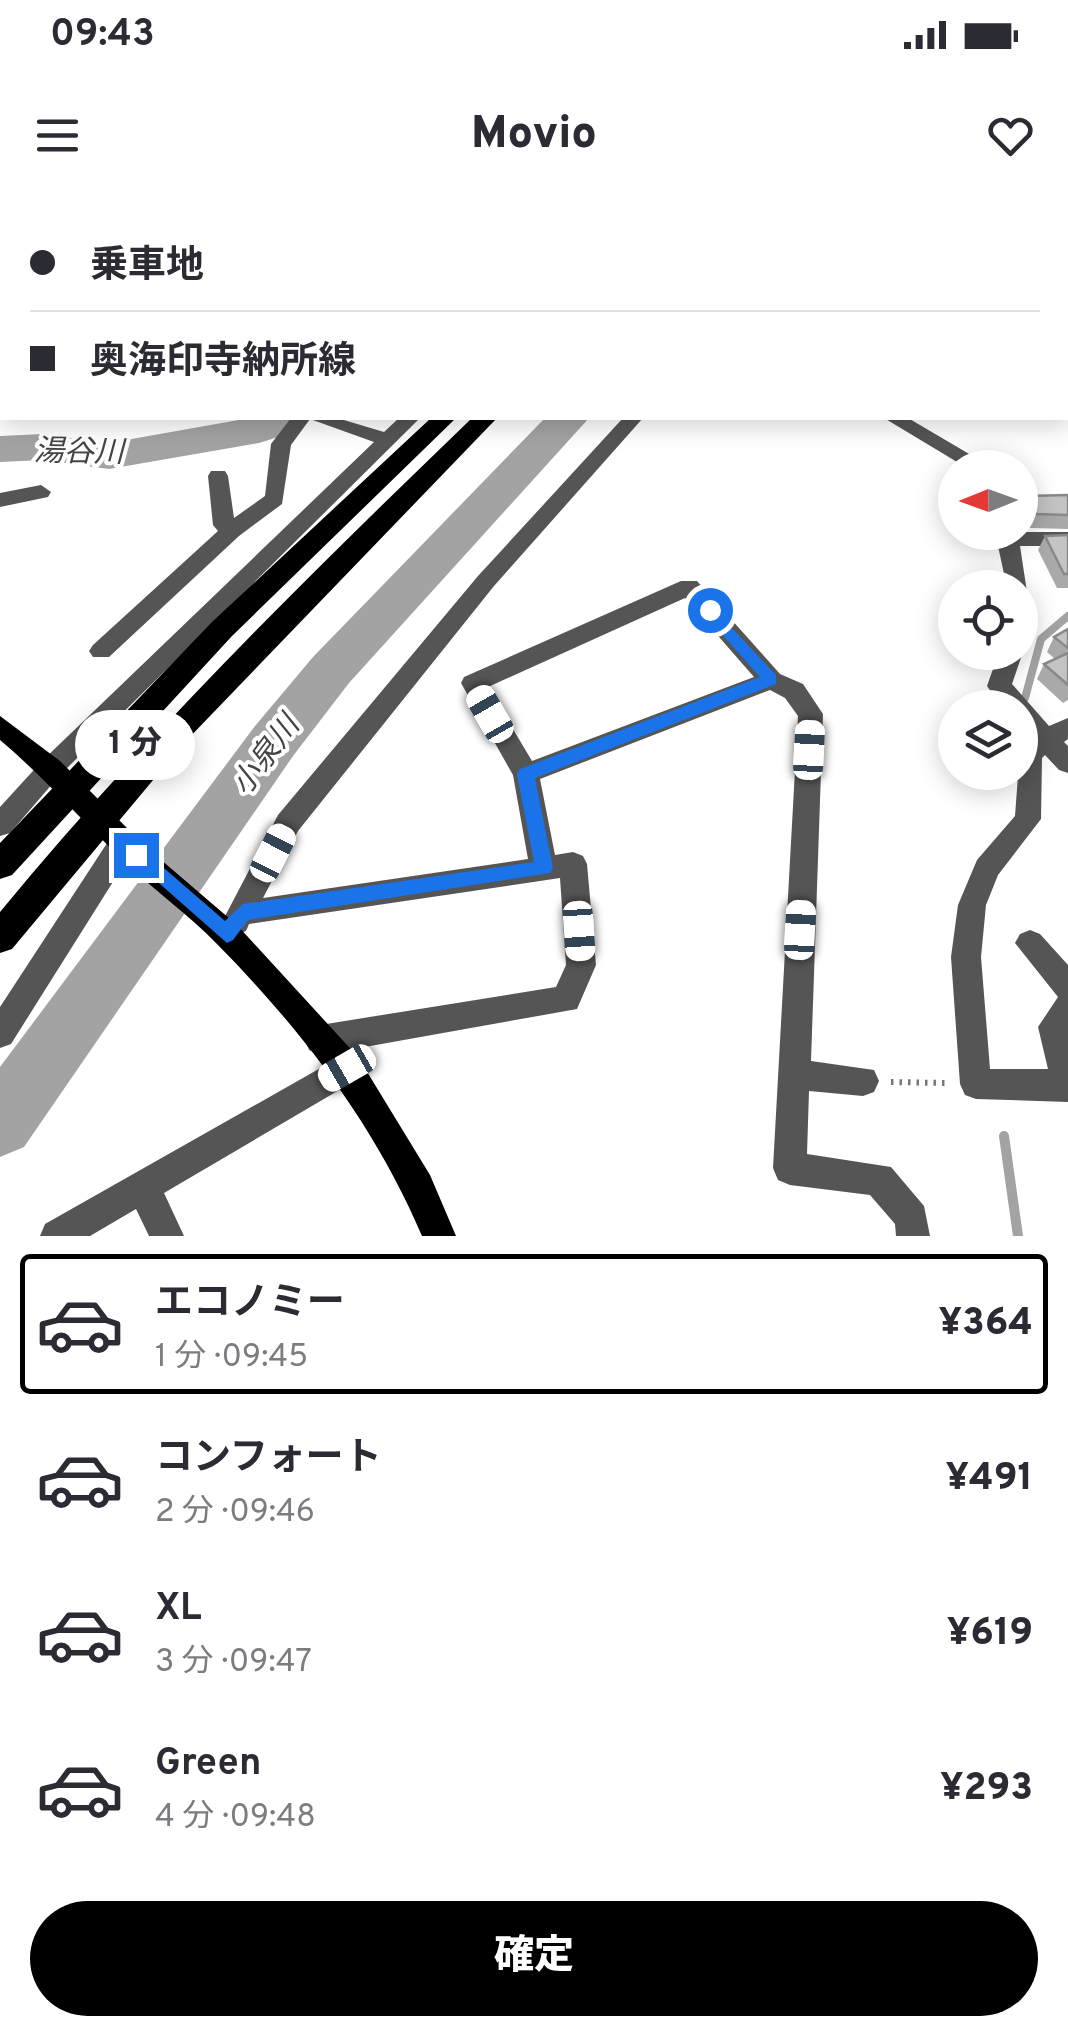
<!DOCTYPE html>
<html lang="ja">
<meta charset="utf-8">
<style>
body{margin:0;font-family:Overpass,"Noto Sans JP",sans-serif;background:#f7f7f7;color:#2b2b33;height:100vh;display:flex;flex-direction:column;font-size:38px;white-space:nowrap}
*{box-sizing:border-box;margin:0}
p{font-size:32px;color:#7c7c81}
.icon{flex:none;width:55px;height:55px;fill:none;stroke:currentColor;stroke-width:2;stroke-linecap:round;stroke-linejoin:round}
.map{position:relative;height:1036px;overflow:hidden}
.details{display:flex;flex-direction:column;background:#fff;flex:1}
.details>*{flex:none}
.banner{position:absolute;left:0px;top:0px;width:1070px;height:220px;box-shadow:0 5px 25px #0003;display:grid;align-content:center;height:220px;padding:0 30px;background:#fff}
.needle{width:65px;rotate:269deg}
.tools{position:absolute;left:938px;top:250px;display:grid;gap:20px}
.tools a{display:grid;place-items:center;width:100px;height:100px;border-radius:50%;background:#fff;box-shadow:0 5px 25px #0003;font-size:50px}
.end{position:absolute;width:45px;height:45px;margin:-22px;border:12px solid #1a73e8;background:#fff;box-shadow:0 0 0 5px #fff}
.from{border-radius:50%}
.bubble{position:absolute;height:70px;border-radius:35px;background:#fff;box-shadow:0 5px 25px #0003;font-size:32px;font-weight:800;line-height:70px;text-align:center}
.car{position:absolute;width:30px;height:60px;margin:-30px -15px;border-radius:12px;box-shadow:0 0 8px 2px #0007;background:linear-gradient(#fff 24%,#345 0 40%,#fff 0 76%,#345 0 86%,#fff 0)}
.banner b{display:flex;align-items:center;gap:35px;height:95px;font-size:38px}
.banner b+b{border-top:2px solid #e1e1e2}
.banner i{width:25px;height:25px;background:#2b2b33}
ul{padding:18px 0 0;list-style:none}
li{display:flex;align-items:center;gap:30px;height:140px;margin:0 20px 15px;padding:0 10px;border:5px solid transparent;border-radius:10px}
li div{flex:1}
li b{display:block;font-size:38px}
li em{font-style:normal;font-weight:800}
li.on{border-color:#000}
li>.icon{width:90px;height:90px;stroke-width:1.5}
.action{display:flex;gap:20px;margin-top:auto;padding:20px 30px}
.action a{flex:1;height:115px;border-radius:60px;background:#000;color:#fff;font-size:40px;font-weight:800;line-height:115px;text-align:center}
.status{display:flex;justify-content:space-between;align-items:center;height:70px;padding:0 50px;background:#fff;direction:ltr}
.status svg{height:28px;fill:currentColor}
header{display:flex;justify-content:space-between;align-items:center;height:130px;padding:0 30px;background:#fff;font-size:45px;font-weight:800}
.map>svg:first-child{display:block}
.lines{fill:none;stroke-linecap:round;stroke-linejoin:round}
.stream-far1{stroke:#a3a3a3;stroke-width:8}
.stream{stroke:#a3a3a3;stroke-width:10}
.river{fill:#a3a3a3;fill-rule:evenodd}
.path{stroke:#777;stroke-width:6;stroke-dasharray:2.5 6;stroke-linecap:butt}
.minor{fill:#555;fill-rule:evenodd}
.major{fill:#000;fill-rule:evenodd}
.highway{fill:#000;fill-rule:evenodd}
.wall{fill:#a9a9a9}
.shaded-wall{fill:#898989}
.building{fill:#c4c4c4;stroke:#898989;stroke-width:2.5}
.route{fill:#1a73e8}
.labels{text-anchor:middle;stroke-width:8;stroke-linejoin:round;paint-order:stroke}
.water-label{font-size:30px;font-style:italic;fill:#444;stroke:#fff}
</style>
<div class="status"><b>09:43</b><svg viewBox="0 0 49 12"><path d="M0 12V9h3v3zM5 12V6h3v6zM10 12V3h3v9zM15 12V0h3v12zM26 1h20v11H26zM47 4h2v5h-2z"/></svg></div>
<header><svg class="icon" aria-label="menu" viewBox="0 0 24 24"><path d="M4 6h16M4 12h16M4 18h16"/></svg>Movio<svg class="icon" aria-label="heart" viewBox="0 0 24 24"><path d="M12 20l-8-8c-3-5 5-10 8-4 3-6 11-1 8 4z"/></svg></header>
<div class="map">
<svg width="1068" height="1036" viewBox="0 0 1068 1036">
<rect width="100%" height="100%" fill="#fff"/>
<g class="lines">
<polyline class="stream-far1" points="1025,498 1041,439 1068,416"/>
<polyline class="stream" points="1004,936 1018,1036"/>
<g class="river">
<polygon points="250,218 294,218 278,237 259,243 109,269 43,260 0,262 0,236 43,234 109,243"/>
<polygon points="545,218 589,218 349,483 293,556 24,947 0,957 0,867 255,526 313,457"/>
</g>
<polyline class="path" points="891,882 945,883"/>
<g class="minor">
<polygon points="245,0 261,0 261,2 246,2"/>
<polygon points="379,0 395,0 395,2 380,2"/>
<polygon points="760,0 776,0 778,2 762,2"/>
<rect x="0" y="184" width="2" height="12"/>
<polygon points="291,218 337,218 384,232 399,218 420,218 60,575 10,633 0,636 0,607 42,561 374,242 310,219 291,245 282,304 239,336 109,457 93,457 89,451 93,445 218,331 213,325 208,276 211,271 225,271 228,276 234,318 265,296 271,244"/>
<path d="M623,218H643L494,386L298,631L263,698L528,659L513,575L461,483L464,477L681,381H697L780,474L803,484L823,514L811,861L874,870L879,881L874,892L863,896L809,891L807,954L891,967L924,1006L930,1036H896L895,1024L870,995L790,985L778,980L773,968L798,516L785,498L770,490L540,579L555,655L573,652L583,656L587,664L596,765L577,809L320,855L309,850L305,840L309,830L320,825L556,787L566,765L560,678L249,724L246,731L236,735L226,731L222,722L278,615L478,376ZM685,398L754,477L532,561L488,487Z"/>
<polygon points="884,218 908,218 993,268 967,268"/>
<polygon points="41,285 51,292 48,297 0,307 0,293"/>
<polygon points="995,332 1068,332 1068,346 1020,346 1027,392 1031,398 1032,426 1020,434 1020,388 1007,388"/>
<polygon points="1020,447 1023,452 1012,484 1049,526 1068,518 1068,539 1064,542 1068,546 1068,573 1059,570 1045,555 1042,558 1041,619 998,675 986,705 981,757 990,869 1048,869 1038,827 1058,797 1015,743 1020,734 1030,730 1040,734 1068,765 1068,902 976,899 965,895 960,884 951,757 958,705 977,660 1015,616 1020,548 1030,538 1020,527 1020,508 1002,508 987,486 999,452 1020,452"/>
<polygon points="123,631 133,634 137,642 133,650 11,844 0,848 0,807 113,634"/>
<polygon points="347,853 358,857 363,868 358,879 164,993 184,1036 149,1036 136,1009 90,1036 40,1036 45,1024"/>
</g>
<path class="major" d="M0,516L60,561L146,647L237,725L358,857L430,975L456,1036H422C375,925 301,829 217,744C189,715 155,691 126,663C83,622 45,578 0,540Z"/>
<g class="highway">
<polygon points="431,218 456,218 232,436 12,675 0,679 0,643 212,422"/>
<path d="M472,218H497L184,543L12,749L0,753V712C145,536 308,376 472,218Z"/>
</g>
</g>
<g class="wall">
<polygon points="1068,295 1068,329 1030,328 1021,311 1027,296"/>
<polygon points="1068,335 1068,388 1057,388 1038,350 1045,336"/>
<polygon points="1068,429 1068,500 1063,503 1037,479 1044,464 1055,459 1047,452 1054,437"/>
</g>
<polygon class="shaded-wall" points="2,82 2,111 0,117 0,88"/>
<g class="building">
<polygon points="1,28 2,28 2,82 0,88"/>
<polygon points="1068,295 1068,315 1036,314 1027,296"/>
<polygon points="1068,335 1068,374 1064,374 1045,336"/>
<polygon points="1068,429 1068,448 1054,437"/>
<polygon points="1068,453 1068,485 1044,464"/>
</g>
<polygon class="route" points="710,405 776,475 776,484 535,578 553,668 550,673 248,720 233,740 227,743 127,655 136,647 142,649 225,721 243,704 534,662 517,574 520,569 760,477 704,414 704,406"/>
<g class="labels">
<g class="water-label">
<text transform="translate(79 251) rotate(1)" y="10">湯谷川</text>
<text transform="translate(265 555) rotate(-53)" y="10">小泉川</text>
</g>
</g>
</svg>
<div class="tools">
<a><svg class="needle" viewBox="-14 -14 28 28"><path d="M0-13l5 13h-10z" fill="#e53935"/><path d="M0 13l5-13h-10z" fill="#7c7c81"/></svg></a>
<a><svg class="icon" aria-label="locate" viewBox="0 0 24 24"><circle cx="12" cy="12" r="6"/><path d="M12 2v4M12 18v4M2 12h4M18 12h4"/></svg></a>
<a><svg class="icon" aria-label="layers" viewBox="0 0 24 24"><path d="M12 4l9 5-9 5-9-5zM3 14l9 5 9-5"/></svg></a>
</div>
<i class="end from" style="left:710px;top:410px"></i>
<i class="end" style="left:136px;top:655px"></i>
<div class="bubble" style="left:75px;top:510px;width:120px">1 分</div>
<i class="car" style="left:490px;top:514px;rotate:330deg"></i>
<i class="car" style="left:809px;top:550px;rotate:3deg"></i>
<i class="car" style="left:273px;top:653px;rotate:27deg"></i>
<i class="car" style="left:800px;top:730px;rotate:3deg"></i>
<i class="car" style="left:579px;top:731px;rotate:176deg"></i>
<i class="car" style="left:347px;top:868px;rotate:240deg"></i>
<div class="banner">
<b><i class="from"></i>乗車地</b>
<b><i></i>奥海印寺納所線</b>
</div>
</div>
<section class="details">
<ul>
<li class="on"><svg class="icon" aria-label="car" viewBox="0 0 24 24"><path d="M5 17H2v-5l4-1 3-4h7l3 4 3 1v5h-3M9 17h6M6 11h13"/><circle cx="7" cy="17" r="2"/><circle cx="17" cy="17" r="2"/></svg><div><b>エコノミー</b><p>1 分 · 09:45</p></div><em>¥364</em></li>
<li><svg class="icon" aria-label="car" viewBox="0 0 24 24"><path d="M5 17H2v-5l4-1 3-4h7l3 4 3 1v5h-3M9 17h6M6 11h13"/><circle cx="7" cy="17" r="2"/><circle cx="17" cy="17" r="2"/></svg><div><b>コンフォート</b><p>2 分 · 09:46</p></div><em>¥491</em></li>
<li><svg class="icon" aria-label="car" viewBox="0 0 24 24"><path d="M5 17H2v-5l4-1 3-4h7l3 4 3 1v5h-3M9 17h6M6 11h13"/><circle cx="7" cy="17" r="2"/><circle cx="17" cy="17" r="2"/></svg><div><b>XL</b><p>3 分 · 09:47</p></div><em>¥619</em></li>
<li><svg class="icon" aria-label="car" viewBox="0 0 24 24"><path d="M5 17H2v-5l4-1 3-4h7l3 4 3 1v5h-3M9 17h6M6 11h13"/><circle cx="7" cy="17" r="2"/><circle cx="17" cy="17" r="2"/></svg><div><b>Green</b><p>4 分 · 09:48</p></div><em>¥293</em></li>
</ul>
<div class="action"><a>確定</a></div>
</section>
